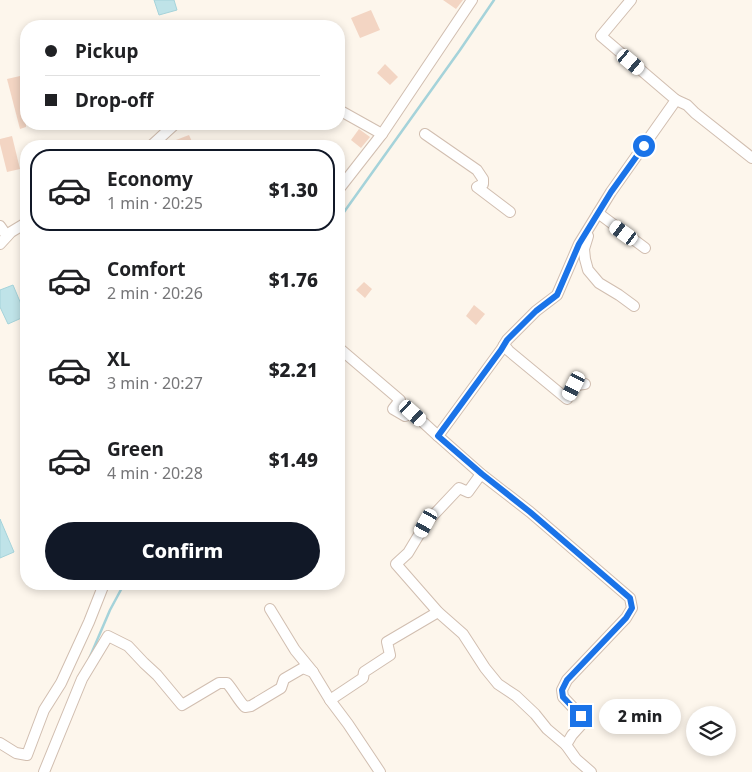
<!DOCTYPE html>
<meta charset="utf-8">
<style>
body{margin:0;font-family:"Noto Sans",sans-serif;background:#f6f6f6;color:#202124;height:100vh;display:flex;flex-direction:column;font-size:19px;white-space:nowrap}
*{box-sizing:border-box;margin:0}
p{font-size:16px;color:#757577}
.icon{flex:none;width:28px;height:28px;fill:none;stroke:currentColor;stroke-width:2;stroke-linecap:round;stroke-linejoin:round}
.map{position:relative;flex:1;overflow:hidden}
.drawer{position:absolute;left:20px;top:140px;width:325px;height:450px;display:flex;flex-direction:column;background:#fff;border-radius:20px;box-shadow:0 2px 8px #0003}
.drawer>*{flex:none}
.hud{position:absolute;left:20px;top:20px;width:325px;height:110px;border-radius:20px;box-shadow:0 2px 8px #0003;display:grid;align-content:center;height:110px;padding:0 25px;background:#fff}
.controls{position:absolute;left:686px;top:706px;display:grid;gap:10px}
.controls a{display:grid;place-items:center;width:50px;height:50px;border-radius:50%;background:#fff;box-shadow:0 2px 8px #0003;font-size:25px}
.end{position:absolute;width:22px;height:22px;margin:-11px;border:6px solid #1a73e8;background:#fff;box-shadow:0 0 0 2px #fff}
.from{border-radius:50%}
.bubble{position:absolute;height:35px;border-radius:18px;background:#fff;box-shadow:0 2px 8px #0003;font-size:16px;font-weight:800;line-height:35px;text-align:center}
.car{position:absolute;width:15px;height:30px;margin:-15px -8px;border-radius:6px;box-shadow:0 0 4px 1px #0007;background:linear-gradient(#fff 24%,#345 0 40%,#fff 0 76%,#345 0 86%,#fff 0)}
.hud b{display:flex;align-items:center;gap:18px;height:48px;font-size:19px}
.hud b+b{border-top:1px solid #e0e0e0}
.hud i{width:12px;height:12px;background:#202124}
ul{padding:9px 0 0;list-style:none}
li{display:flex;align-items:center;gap:15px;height:82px;margin:0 10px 8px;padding:0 15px;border:2px solid transparent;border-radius:20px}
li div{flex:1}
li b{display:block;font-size:19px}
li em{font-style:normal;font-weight:800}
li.selected{border-color:#111827}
li>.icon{width:45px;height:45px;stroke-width:1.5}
.cta{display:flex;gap:10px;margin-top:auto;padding:10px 25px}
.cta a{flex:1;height:58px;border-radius:30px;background:#111827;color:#fff;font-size:20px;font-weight:800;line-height:58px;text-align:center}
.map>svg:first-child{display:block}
.water{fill:#bfe3e8;stroke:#a5d3da}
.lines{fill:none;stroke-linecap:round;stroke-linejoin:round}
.stream{stroke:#a5d3da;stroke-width:2.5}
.building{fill:#f3d5c3}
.street-casing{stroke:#d1beb0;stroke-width:12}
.street{stroke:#fff;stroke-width:10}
.route{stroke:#1a73e8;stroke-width:6}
</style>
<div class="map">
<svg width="752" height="772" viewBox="0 0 752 772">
<rect width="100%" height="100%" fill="#fdf6ec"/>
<g class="water">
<polygon points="154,0 174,0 177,10 159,15"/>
<polygon points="13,285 26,316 8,324 0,307 0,290"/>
<polygon points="0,519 14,552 0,558"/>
</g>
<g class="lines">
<g class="stream">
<polyline points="339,219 460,50 494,0"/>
<polyline points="89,659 110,610 124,584"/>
</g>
</g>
<g class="building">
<polygon points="443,0 463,0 456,9"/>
<polygon points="371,10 380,30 360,38 351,18"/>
<polygon points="385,64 398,77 390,85 377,73"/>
<polygon points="20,76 26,100 26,127 20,129 7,79"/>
<polygon points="359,129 370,137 361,148 351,140"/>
<polygon points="189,135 194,146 179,146 176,140"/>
<polygon points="12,136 20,169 7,172 0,144 0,139"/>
<polygon points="364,282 372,289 365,298 356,290"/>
<polygon points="474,305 485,314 476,325 466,316"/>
</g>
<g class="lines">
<g class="street-casing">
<g id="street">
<polyline points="676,100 687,105 695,113 752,158"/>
<polyline points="339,110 382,134 339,189"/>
<polyline points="382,134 472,0"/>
<polyline points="425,134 477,170 483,179 483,184 477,187 510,212"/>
<polyline points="151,146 175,124"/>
<polyline points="598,213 645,248"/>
<polyline points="0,226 7,236"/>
<polyline points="588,236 584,249 585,259 588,270 599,283 619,295 634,306"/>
<polyline points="0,244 11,232 26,223"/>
<path d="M504,345L509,351L567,399C572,390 574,384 585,384"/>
<polyline points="339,348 400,400 393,409 405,416 413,413 438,436"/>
<polyline points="481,474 468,492 459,488 426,523 408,553 396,564 438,612 463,634 485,668 498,684 516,696 535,714 547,729 566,745"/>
<polyline points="270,609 295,650 313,672 330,700 348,724 380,772"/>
<polyline points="330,700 363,678 364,672 390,655 387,642 438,612"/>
<polyline points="0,743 16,753 27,755 44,710 61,683 89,622 104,584"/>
<path d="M44,772L82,679L108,636L128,646L144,663L157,675L182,705L219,683H227C234,691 238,700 245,707L251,706L281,688L284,679L303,668L313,672"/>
<polyline points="591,772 576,759 566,745 572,735 581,725 581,716 563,697 562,690 567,680 626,618 632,608 630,598 530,512 481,474 438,436 501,350 507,340 536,311 557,295 579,244 611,192 676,100 601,36 631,0"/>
</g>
</g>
<use href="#street" class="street"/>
</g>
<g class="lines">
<polyline class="route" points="581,716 563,697 562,690 567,680 626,618 632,608 630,598 530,512 482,474 438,436 501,350 507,340 536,311 557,295 579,244 611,192 644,146"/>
</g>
</svg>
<div class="controls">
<a><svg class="icon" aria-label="layers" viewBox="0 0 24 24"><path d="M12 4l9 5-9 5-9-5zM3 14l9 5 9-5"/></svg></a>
</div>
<i class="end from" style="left:644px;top:146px"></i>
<i class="end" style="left:581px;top:716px"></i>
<div class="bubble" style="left:599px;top:699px;width:82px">2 min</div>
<i class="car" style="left:631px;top:62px;rotate:130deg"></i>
<i class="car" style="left:624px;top:233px;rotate:306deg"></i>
<i class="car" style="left:574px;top:386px;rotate:207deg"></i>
<i class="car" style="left:413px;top:413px;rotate:132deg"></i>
<i class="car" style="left:426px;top:523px;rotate:209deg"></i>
<div class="hud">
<b><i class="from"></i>Pickup</b>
<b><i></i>Drop-off</b>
</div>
<section class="drawer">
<ul>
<li class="selected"><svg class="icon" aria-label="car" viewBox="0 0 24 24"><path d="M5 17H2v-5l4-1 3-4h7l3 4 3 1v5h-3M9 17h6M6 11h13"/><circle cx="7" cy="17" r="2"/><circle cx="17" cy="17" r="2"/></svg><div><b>Economy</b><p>1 min · 20:25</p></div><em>$1.30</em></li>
<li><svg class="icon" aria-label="car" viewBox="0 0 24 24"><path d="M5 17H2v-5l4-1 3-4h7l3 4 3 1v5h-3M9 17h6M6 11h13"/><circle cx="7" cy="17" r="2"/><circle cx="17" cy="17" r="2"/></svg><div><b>Comfort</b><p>2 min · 20:26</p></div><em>$1.76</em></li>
<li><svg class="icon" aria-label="car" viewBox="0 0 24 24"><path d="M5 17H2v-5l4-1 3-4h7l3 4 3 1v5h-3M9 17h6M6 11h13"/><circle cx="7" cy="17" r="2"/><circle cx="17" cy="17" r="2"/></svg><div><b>XL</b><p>3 min · 20:27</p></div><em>$2.21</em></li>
<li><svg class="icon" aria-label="car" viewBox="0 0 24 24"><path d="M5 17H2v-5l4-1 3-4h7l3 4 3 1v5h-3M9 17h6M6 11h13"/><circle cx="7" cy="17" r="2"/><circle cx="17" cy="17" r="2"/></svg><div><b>Green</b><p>4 min · 20:28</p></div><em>$1.49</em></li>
</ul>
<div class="cta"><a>Confirm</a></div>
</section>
</div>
